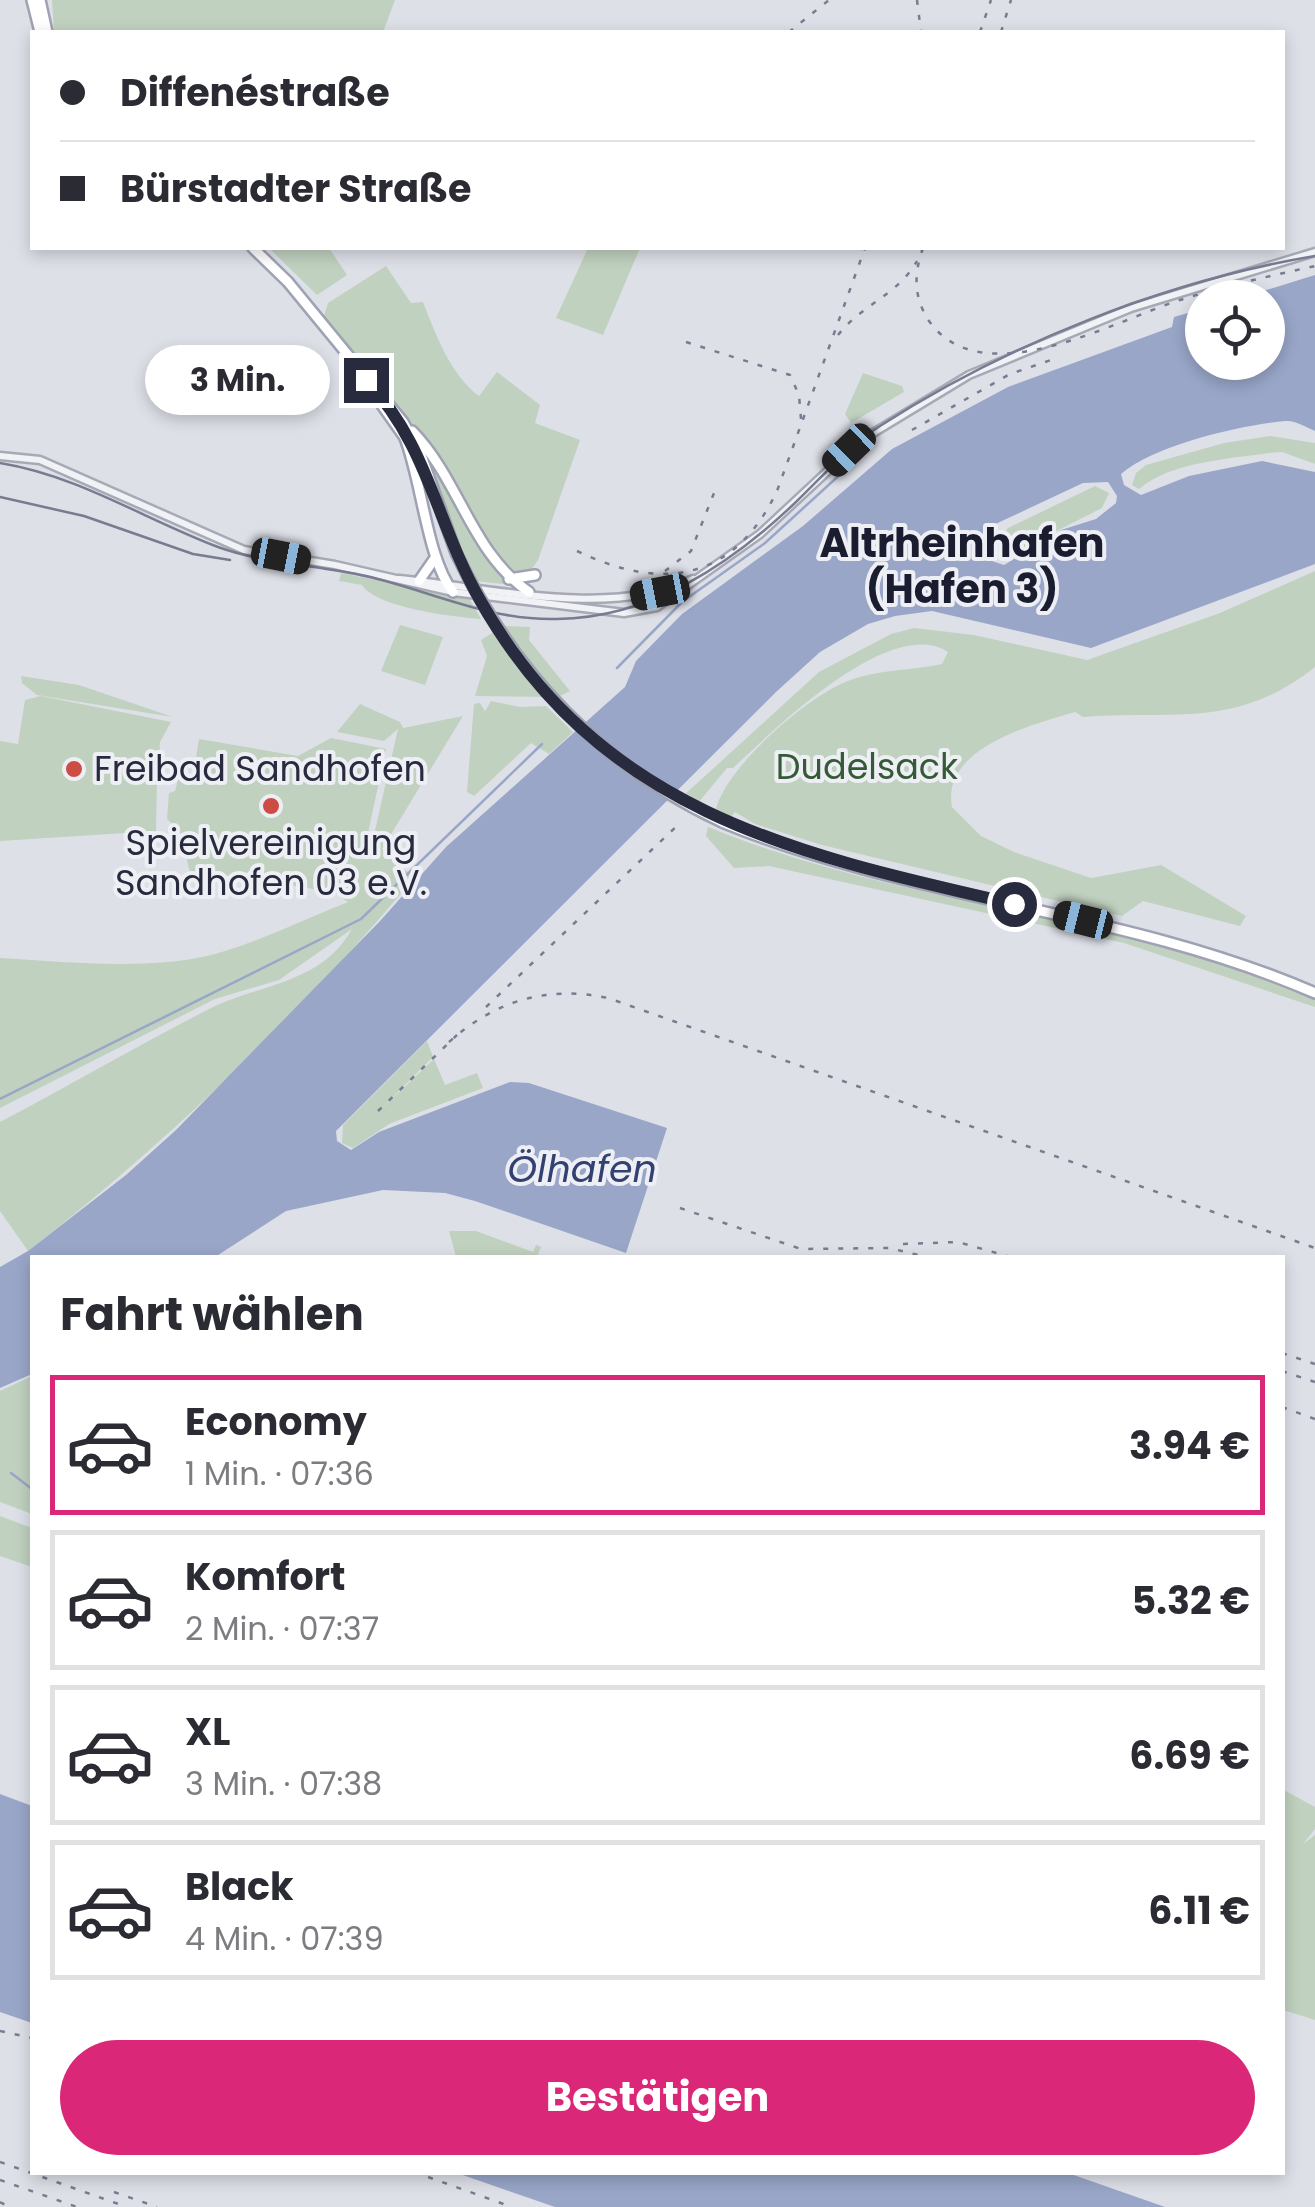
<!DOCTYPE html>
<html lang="de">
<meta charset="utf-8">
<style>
body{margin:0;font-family:Poppins,sans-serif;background:#f7f7f7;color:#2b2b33;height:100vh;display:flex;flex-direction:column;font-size:38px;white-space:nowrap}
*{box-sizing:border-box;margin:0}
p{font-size:32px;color:#7c7c81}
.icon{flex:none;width:55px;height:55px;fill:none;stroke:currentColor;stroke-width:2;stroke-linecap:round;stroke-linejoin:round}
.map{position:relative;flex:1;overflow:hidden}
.panel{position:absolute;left:30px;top:1255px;width:1255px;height:920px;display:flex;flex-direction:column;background:#fff;border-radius:0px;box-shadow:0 5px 15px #0003}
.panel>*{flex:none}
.banner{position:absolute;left:30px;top:30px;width:1255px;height:220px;border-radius:0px;box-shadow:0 5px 15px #0003;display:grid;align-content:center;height:220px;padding:0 30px;background:#fff}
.buttons{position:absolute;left:1185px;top:280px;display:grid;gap:20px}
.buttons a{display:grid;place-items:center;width:100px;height:100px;border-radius:50%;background:#fff;box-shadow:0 5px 15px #0003;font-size:50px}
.end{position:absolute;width:45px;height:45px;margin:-22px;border:12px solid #282b3e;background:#fff;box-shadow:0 0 0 5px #fff}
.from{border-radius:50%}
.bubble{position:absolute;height:70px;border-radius:35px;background:#fff;box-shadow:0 5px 15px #0003;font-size:32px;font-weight:700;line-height:70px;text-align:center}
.car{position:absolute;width:30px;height:60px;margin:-30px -15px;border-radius:12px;box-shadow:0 0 8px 2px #0007;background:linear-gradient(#222 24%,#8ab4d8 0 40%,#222 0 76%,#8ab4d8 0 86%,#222 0)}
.banner b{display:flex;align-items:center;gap:35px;height:95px;font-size:38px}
.banner b+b{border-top:2px solid #e1e1e2}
.banner i{width:25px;height:25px;background:#2b2b33}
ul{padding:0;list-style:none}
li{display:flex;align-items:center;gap:30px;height:140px;margin:0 20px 15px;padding:0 10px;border:5px solid #e1e1e2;border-radius:0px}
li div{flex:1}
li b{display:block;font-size:38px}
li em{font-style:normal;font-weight:700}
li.selected{border-color:#db2777}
li>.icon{width:90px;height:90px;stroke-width:1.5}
h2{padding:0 30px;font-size:45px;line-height:120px}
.action{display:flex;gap:20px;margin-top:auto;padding:20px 30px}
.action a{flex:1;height:115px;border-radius:60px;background:#db2777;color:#fff;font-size:40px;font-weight:700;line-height:115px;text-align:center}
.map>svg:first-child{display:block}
.green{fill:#c0d1bf}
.water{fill:#99a6c8;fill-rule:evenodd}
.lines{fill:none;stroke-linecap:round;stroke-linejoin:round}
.stream{stroke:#99a6c8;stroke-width:2.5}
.minor-casing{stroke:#a7aab5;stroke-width:11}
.major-casing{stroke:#9ea2b3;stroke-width:14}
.minor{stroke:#f1f2f6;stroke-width:6}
.major{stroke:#fff;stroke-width:9}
.tram{stroke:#787c91;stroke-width:2.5}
.rail{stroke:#787c91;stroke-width:2.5;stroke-dasharray:5 10;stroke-linecap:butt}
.major-bridge-casing{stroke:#9ea2b3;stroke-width:14;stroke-linecap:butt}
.major-bridge{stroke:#fff;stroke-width:9}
.route{stroke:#282b3e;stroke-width:12}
.poi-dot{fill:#cc4d44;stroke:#eeeff5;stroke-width:4}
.labels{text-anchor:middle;stroke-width:8;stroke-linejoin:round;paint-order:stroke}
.park-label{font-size:35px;fill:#355a36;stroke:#eeeff5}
.poi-label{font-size:35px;fill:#282b3e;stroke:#eeeff5;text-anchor:start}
.water-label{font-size:38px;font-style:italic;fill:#324172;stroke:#eeeff5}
.quarter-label{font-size:40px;font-weight:bold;fill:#1a1c2f;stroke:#eeeff5}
</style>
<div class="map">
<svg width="1315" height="2207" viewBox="0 0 1315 2207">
<rect width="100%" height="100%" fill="#dee0e8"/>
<g class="green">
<polygon points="52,0 395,0 383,32 54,32"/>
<polygon points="269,248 329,248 347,275 317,295"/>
<polygon points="588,248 640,248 603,335 556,318"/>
<path d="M386,266L411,303L423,302C436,335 450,374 479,396L497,372L540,405L535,423L580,440L538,560L527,576L509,574L490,552L438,456L324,316L328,303Z"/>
<polygon points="863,373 902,386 904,392 851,423 845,414"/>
<path d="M413,435C451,481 468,546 512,585L475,581Z"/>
<path d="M1270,436L1315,443V464L1282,452L1269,453C1229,459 1170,462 1139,489L1132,485L1136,473L1146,465L1224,443Z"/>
<polygon points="1095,486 1109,493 1102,508 1005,557 1000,555 998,541 1008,528"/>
<path d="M1315,571V667C1235,730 1176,710 1083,717L1075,712C1031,725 941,748 952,807L981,836L1014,852L1091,878L1161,865L1246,916L1240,926L1143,901L1122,916L822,845L755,824L735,812L729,819L715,813C723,769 804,700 843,683C875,669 909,671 942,664L948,652C890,614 772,732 733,768H727L698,803L683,796L819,672L891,634L914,628L974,635L1087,660L1220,613Z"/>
<path d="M341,573L469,598L481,619C454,617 377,608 362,585L339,581Z"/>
<polygon points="400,625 443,637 425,685 381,671"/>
<polygon points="503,626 530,627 529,640 570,691 558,697 475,696 487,656 481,640"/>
<polygon points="21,676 79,685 173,717 37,695 22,683"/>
<polygon points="41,696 171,722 160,742 159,765 137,765 137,779 157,782 156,831 0,841 0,741 18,744 25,700"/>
<polygon points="491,701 520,707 546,706 573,732 549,754 531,743 474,796 467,792 474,704 480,703 485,711"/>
<path d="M360,704L400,722L403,728L463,716L382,849L414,878C299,1016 169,1141 28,1251L0,1211V1122C70,1085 139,1045 209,1009C261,983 320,985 352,929L279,980L215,999L0,1108V958C67,962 161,972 225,951C267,938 308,918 348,902L335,893L235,875L192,881L180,831L167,819L169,793L175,791L179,775L193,777L199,739L298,756L331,738L386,749L368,833L372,844L398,729L384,741L337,732Z"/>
<path d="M708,827C896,904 1113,914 1306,994L1315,998V1007L1124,943L769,866L734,868L706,836Z"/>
<polygon points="427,1041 433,1057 379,1111 434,1059 445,1085 477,1073 483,1088 389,1124 353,1148 342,1143 343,1125"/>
<polygon points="449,1231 476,1231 533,1252 536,1245 541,1247 537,1257 456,1257"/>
<polygon points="32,1376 32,1514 0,1502 0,1391"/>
<polygon points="0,1516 32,1528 32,1567 0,1556"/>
<polygon points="1282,1789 1315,1807 1315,1829 1303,1844 1315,1835 1315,2020 1283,2010"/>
</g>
<g class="water">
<path d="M1315,275V431C1306,427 1295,420 1285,421C1241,425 1154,445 1121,474L1124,485L1141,495L1189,476L1262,461L1315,472V564L1091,648L932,611L895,616L868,624L820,652L776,692L336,1131L337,1141L351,1150L379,1132L510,1082L529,1083L667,1128L626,1253L475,1201L445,1193L383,1190L286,1211L215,1257L32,1258V1374L0,1388V1267L28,1251L126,1175L176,1130L381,920L446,847L625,687L636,661L682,614L803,526L892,449L1008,387L1172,327L1174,317L1202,309V362H1268V298L1244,297ZM1108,482L1117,496L1116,503L1096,519L1061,530L1004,565L977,556L976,547L987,528L1083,483Z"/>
<polygon points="0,1794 32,1806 32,2023 0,2012"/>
<polygon points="1068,2173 1165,2207 555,2207 457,2173"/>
</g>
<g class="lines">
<g class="stream">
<polyline points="617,668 682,602 765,543 867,450"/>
<polyline points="0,1099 361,919 542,744"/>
<polyline points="11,1473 32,1489"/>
</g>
<g class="minor-casing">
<g id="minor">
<polyline points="0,456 40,460 244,550 335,565 453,592 624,613 657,607 760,534 860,441 969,375 1131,308 1315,252"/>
<path d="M399,579C488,587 610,619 693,579"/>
</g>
</g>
<g class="major-casing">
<g id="major">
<polyline points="32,0 40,32"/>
<polyline points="40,0 47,32"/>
<polyline points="253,248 288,282 403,422 421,455 456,553"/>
<polyline points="372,391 406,439"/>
<path d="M412,431C460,480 471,553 529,592"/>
<path d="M405,438C422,482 427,559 453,592"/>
<polyline points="509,579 535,575"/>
<polyline points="419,581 435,558"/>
<path d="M722,822C913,901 1125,910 1315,993"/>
</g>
</g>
<use href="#minor" class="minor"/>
<use href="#major" class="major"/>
<g class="tram">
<path d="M0,463C79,476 144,519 218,547C265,564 318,565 366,576C431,591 489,621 557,619C651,618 731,564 796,502C823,476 849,446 880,426C1008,344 1165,281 1315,256"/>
<polyline points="0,497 84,516 193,554 230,560"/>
</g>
<g class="rail">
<polyline points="917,0 921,32"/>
<polyline points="789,32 829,0"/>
<polyline points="980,32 991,0"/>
<polyline points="1001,32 1011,0"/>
<path d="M923,248C914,273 913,297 929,321C982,396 1114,321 1180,300C1224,286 1270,276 1315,266"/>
<path d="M838,335C861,305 898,295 917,261"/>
<polyline points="686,342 790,375 799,395 801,419"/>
<polyline points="912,430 1010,374 1054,359"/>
<path d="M577,551C660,591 733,583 777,491L865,248"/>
<polyline points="665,571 691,551 716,488"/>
<polyline points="486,1007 680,823"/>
<path d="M449,1042C495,1001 547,985 608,998L1315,1248"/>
<polyline points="378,1111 457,1035"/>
<polyline points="680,1208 801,1249 889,1248 931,1258"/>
<polyline points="903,1244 958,1242 1014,1258"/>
<polyline points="1282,1353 1315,1364"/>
<polyline points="1282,1371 1315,1382"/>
<polyline points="1282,1407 1315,1419"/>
<polyline points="0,2031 32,2038"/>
<polyline points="0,2162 127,2207"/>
<polyline points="414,2172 512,2207"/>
<polyline points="0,2180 77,2207"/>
<polyline points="114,2192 157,2207"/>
<polyline points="0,2202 9,2207"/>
</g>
<g class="major-bridge-casing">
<path id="major-bridge" d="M456,553C513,673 602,766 722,822"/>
</g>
<use href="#major-bridge" class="major-bridge"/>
</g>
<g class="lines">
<path class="route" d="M366,380C428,444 437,525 480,600C600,812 794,854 1014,904"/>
</g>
<g class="poi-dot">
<circle cx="74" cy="769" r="10"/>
<circle cx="271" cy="806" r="10"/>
</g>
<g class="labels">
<g class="park-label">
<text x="867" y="779">Dudelsack</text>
</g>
<g class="poi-label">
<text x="94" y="781">Freibad Sandhofen</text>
<text x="271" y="855" text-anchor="middle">Spielvereinigung<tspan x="271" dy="40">Sandhofen 03 e.V.</tspan></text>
</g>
<g class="water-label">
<text x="582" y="1182">Ölhafen</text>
</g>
<g class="quarter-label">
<text x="962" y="557">Altrheinhafen<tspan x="962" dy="46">(Hafen 3)</tspan></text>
</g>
</g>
</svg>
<div class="buttons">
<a><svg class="icon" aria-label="locate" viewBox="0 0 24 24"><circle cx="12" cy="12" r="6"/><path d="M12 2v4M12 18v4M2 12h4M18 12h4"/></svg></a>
</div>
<i class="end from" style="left:1014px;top:904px"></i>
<i class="end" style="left:366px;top:380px"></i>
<div class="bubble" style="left:145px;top:345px;width:185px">3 Min.</div>
<i class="car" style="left:849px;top:450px;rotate:226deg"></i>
<i class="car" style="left:281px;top:556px;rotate:101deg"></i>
<i class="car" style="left:660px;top:592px;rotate:259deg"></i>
<i class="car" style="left:1083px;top:920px;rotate:284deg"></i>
<div class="banner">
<b><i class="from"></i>Diffenéstraße</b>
<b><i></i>Bürstadter Straße</b>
</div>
<section class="panel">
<h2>Fahrt wählen</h2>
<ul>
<li class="selected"><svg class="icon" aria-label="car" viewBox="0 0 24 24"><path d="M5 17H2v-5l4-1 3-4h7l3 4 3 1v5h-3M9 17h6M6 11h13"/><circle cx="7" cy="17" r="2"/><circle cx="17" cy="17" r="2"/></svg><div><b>Economy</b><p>1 Min. · 07:36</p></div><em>3.94 €</em></li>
<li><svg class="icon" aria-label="car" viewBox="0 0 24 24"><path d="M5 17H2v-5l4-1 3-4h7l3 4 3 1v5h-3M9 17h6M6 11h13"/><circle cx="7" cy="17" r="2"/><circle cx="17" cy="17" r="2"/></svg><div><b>Komfort</b><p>2 Min. · 07:37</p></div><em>5.32 €</em></li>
<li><svg class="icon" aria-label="car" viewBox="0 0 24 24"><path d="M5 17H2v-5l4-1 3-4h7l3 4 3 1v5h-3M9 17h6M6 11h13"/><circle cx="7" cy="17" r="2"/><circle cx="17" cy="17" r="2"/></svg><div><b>XL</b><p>3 Min. · 07:38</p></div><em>6.69 €</em></li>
<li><svg class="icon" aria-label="car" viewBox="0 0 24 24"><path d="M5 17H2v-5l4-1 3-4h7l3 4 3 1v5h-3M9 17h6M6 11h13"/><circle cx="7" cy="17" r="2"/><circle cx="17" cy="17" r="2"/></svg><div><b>Black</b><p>4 Min. · 07:39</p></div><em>6.11 €</em></li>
</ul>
<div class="action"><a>Bestätigen</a></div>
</section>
</div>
